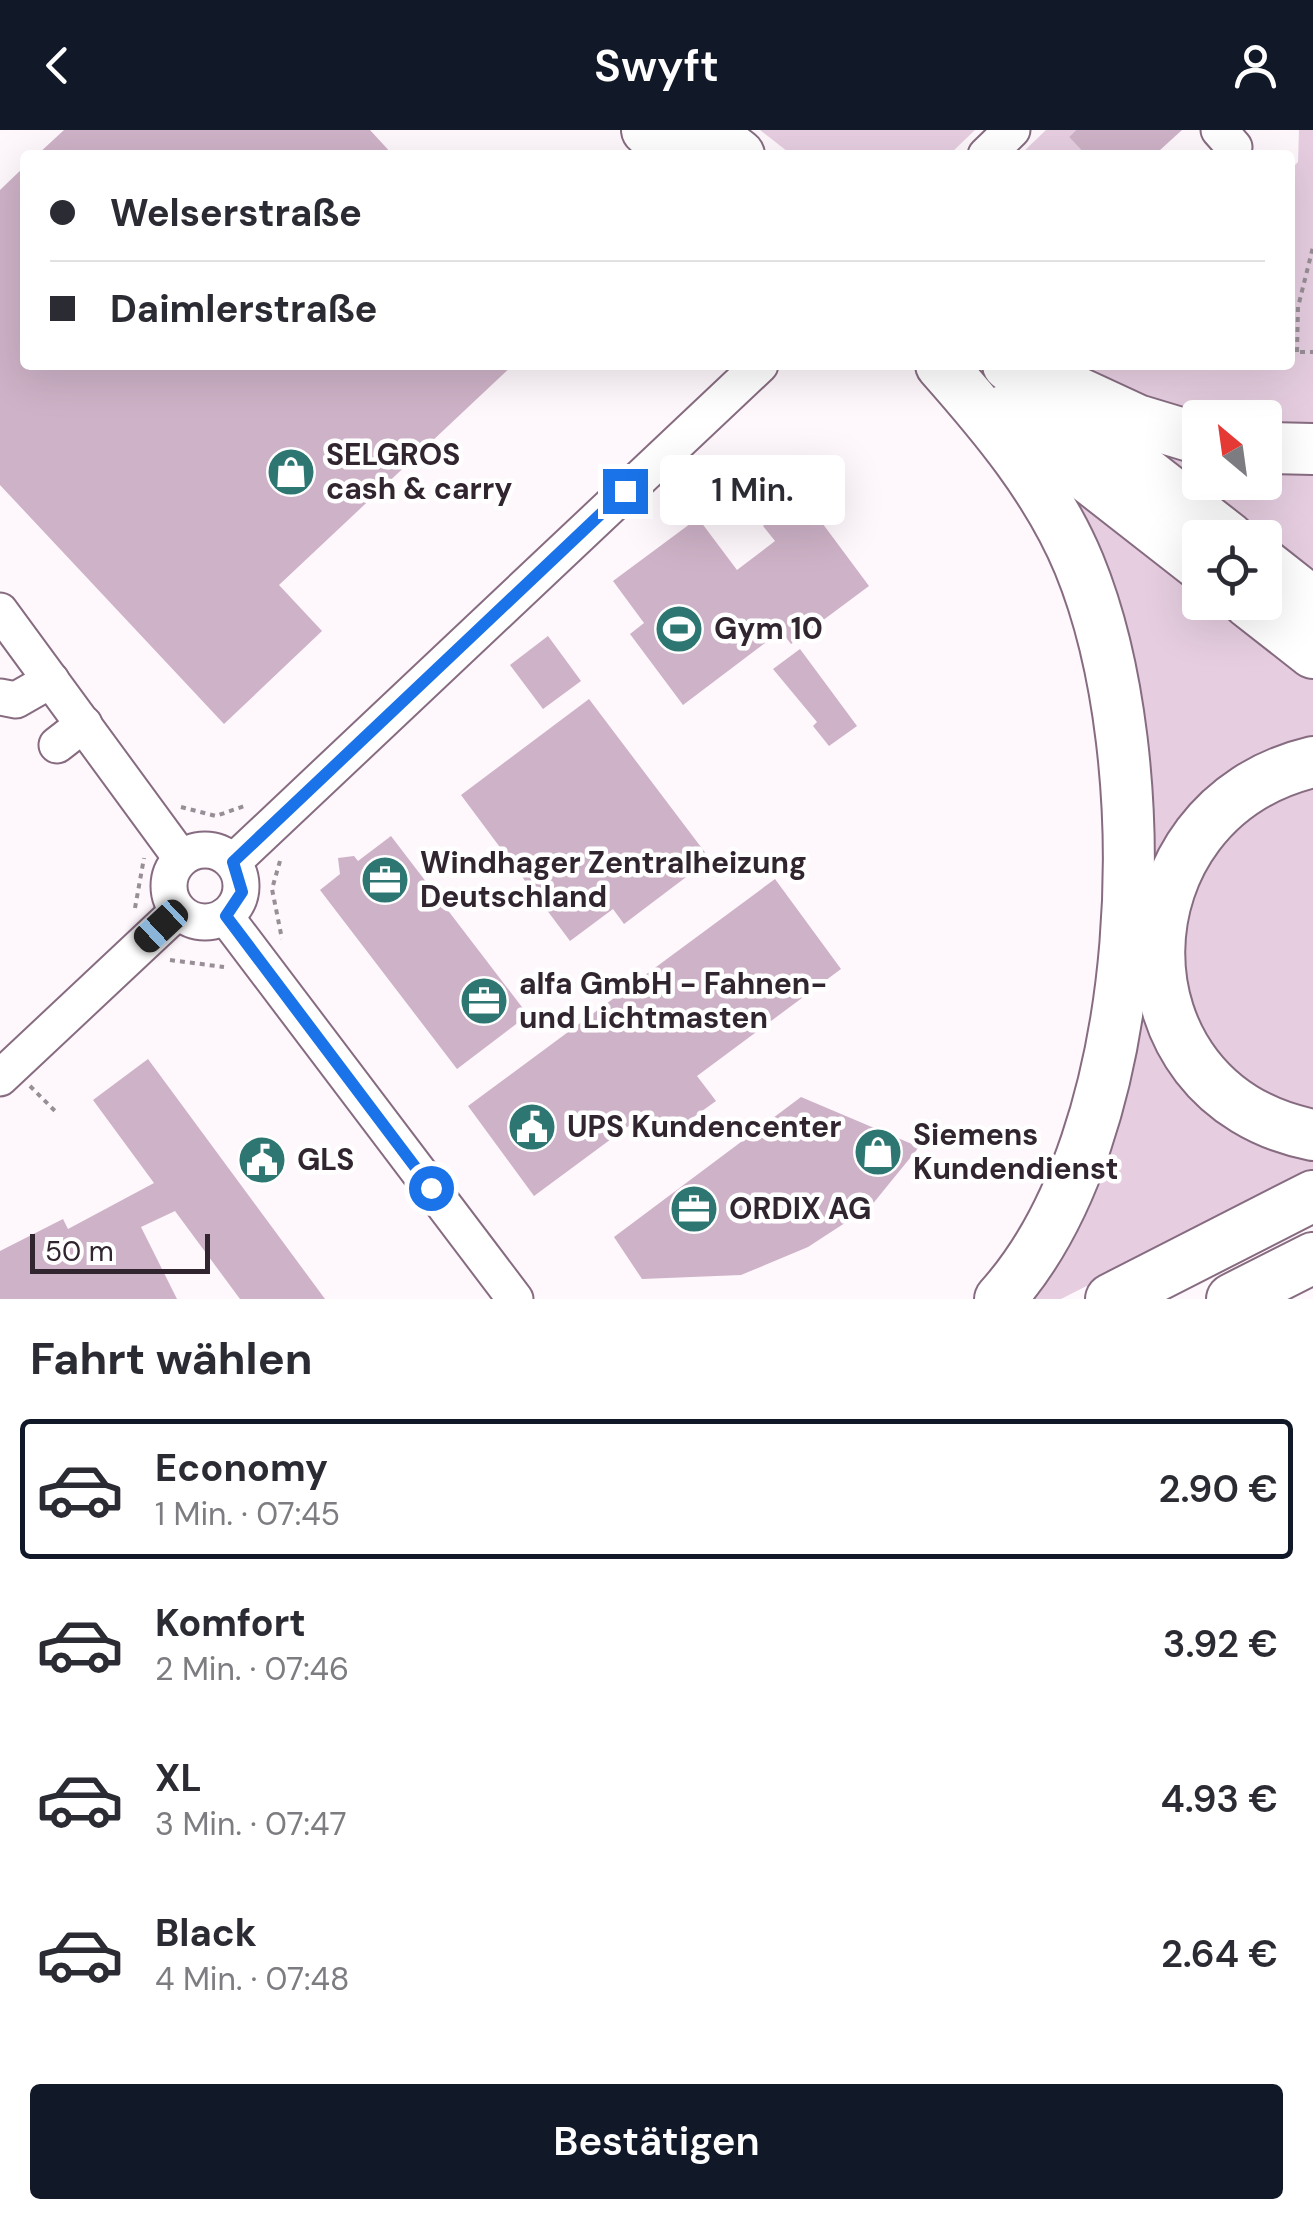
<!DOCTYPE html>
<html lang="de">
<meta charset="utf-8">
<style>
body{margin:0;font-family:"DM Sans",sans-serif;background:#f7f7f7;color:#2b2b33;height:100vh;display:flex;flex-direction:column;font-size:38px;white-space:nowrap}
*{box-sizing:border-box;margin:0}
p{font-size:32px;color:#7c7c81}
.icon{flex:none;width:55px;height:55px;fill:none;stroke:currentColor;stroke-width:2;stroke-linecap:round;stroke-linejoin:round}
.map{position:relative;height:1169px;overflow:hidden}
.drawer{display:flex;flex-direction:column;background:#fff;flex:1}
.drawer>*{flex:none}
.guide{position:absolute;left:20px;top:20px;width:1275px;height:220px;border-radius:10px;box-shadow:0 10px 40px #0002;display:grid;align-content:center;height:220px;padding:0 30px;background:#fff}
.needle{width:65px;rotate:331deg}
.fabs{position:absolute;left:1182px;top:270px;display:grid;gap:20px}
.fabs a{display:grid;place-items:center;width:100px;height:100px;border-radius:10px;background:#fff;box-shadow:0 10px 40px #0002;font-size:50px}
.scale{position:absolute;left:30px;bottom:25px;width:180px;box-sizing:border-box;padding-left:10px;border:5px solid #31262f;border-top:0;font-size:28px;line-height:35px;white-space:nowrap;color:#31262f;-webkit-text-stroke:8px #fff;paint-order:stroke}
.end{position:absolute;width:45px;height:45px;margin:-22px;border:12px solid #1a73e8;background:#fff;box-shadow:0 0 0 5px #fff}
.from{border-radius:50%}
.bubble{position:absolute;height:70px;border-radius:10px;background:#fff;box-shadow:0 10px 40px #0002;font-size:32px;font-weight:600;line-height:70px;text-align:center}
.car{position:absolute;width:30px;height:60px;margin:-30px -15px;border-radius:12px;box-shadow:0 0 8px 2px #0007;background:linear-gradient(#222 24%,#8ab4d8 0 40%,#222 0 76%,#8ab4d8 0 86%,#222 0)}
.guide b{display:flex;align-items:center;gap:35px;height:95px;font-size:38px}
.guide b+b{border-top:2px solid #e1e1e2}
.guide i{width:25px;height:25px;background:#2b2b33}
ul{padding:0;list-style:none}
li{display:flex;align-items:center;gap:30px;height:140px;margin:0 20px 15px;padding:0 10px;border:5px solid transparent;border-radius:10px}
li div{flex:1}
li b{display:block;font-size:38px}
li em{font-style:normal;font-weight:600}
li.selected{border-color:#111827}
li>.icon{width:90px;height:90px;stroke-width:1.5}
h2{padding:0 30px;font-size:45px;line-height:120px}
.primary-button{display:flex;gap:20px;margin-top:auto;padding:20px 30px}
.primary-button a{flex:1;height:115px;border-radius:10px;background:#111827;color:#fff;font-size:40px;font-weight:600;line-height:115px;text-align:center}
header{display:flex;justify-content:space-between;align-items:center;height:130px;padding:0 30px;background:#111827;color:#fff;font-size:45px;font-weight:600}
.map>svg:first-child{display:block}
.green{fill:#e6cee0}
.building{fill:#ceb2c7}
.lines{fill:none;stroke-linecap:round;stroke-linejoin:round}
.minor-casing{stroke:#876c81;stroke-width:39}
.highway-casing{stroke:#876c81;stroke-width:54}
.path{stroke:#988f96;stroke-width:4;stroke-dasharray:5 5;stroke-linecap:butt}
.minor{stroke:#fff;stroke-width:35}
.highway{stroke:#fff;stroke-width:50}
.route{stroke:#1a73e8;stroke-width:12}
.labels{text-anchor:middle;stroke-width:9;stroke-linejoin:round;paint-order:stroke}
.poi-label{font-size:30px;font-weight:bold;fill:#31262f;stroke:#fff;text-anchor:start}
</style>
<header><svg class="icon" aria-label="back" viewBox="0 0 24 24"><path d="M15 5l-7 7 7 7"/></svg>Swyft<svg class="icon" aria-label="person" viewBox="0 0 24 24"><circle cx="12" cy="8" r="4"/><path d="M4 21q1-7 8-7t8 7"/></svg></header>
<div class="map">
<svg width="1313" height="1169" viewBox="0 0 1313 1169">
<rect width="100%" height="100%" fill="#fef7fc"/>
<g class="green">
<polygon points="760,0 975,0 949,25 792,25"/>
<polygon points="1046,0 1076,0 1069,7 1086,25 1020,25"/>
<polygon points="1299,0 1313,0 1313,311 1265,308 1265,288 1200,288 1200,297 1070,235 1290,235 1290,40 1298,32"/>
<polygon points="1114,296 1200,324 1200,352 1265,352 1265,333 1313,335 1313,449 1265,412 1265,408 1259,407"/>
<polygon points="1022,315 1200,456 1200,472 1221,473 1313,545 1313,621 1180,701 1158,890 1313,1022 1313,1041 1061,1169 1016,1169 1072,1072 1141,672"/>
<polygon points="1313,651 1313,1000 1188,908 1172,789 1234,686"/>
</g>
<g class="building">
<polygon points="64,0 370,0 393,25 37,25"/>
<polygon points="1076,0 1182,0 1160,20 1164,25 1086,25 1069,7"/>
<polygon points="25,36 25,235 513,235 279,455 322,501 224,594 0,355 0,60"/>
<polygon points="795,373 806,388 814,382 869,456 791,514 781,501 683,575 630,504 644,493 613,451 698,388 737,440 775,411 763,396"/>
<polygon points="548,506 581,551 543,579 510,535"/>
<polygon points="800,519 857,596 829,616 813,596 817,592 773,539"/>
<polygon points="589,569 710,729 624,794 613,779 570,811 461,665"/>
<polygon points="391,706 528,885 457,939 320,760 340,744 338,728 354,726 358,731"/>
<polygon points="775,749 841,839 697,946 716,971 667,1006 649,981 534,1066 468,976"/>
<polygon points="148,929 325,1169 240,1169 175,1081 141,1097 177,1169 0,1169 0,1121 63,1089 68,1099 154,1053 93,970"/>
<polygon points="801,967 919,1017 871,1076 808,1117 741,1145 642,1149 614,1107"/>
</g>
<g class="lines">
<g class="minor-casing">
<g id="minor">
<polyline points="1219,0 1234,17"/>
<polyline points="986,25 1012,0"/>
<polyline points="0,481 181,728"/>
<polyline points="0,567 16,570 51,550"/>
<polyline points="57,615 84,594"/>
<circle cx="205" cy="756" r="36"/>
<polyline points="233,732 760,235"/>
<polyline points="225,786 515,1169"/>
<polyline points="0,948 178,781"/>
</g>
</g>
<g class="highway-casing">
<g id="highway">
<polyline points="647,0 678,25"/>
<polyline points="707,0 739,25"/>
<path d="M941,235C994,295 1048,359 1079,434C1160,631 1148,1005 1000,1169"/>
<polyline points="1008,235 1229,408"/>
<polyline points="1070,259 1137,290 1200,309"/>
<polyline points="1003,281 1200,435"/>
<polyline points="1265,318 1313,319"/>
<polyline points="1265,435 1313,473"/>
<polyline points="1248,472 1313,523"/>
<path d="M1313,632C1111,680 1105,964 1313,1005"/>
<polyline points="1111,1169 1313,1066"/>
<polyline points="1232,1169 1313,1128"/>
</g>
</g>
<g class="path">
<polyline points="1290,222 1313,222"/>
<polyline points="1297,222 1298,177 1313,117"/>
<polyline points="181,677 216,686 247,675"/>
<polyline points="280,731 272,759 282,809"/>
<polyline points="135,778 144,728"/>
<polyline points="170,830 224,837"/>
<polyline points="30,956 55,981"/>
</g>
<use href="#minor" class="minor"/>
<use href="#highway" class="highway"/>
</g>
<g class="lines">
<polyline class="route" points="431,1058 226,786 242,762 233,732 625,361"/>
</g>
<defs>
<g id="shop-disc" transform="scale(2.5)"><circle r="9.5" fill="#2d7672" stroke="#fff"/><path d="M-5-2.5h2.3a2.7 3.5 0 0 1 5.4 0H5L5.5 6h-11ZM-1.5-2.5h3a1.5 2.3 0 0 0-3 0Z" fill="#fff"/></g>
<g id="stadium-disc" transform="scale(2.5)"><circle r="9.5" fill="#2d7672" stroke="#fff"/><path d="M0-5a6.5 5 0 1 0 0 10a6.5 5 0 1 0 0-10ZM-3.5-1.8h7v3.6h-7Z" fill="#fff"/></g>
<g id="office-disc" transform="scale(2.5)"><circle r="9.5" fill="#2d7672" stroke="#fff"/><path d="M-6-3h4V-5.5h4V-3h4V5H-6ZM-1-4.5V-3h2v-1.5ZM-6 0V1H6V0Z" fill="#fff"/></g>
<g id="civic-disc" transform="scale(2.5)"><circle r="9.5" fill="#2d7672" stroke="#fff"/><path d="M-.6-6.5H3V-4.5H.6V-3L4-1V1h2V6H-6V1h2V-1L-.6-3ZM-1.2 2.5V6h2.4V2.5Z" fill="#fff"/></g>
</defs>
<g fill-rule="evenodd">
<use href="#shop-disc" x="291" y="342"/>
<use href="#stadium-disc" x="679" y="499"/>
<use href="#office-disc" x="385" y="750"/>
<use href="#office-disc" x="484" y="871"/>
<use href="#civic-disc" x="532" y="997"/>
<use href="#shop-disc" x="878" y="1022"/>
<use href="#civic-disc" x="262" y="1030"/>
<use href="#office-disc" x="694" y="1079"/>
</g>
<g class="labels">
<g class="poi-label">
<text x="326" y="335">SELGROS<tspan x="326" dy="34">cash &amp; carry</tspan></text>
<text x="714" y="509">Gym 10</text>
<text x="420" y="743">Windhager Zentralheizung<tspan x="420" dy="34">Deutschland</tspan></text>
<text x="519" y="864">alfa GmbH - Fahnen-<tspan x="519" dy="34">und Lichtmasten</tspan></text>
<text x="567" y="1007">UPS Kundencenter</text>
<text x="913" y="1015">Siemens<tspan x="913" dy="34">Kundendienst</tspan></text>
<text x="297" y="1040">GLS</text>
<text x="729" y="1089">ORDIX AG</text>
</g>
</g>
</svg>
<div class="fabs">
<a><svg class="needle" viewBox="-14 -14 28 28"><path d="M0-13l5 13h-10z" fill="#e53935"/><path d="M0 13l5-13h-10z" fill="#7c7c81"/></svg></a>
<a><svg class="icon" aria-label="locate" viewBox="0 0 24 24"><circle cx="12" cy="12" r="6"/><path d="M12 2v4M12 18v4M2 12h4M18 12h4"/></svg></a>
</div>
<div class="scale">50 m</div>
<i class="end from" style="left:431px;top:1058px"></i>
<i class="end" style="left:625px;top:361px"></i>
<div class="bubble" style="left:660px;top:325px;width:185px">1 Min.</div>
<i class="car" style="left:161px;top:796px;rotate:227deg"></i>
<div class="guide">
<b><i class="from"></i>Welserstraße</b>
<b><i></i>Daimlerstraße</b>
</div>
</div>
<section class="drawer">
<h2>Fahrt wählen</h2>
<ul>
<li class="selected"><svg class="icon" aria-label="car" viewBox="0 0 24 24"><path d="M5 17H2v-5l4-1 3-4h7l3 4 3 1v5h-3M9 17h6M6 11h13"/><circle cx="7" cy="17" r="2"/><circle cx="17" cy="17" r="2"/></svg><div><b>Economy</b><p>1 Min. · 07:45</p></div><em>2.90 €</em></li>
<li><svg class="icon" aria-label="car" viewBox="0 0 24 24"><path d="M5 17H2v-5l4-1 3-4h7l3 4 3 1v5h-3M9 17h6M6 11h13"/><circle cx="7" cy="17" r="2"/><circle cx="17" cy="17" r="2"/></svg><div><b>Komfort</b><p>2 Min. · 07:46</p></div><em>3.92 €</em></li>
<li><svg class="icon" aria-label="car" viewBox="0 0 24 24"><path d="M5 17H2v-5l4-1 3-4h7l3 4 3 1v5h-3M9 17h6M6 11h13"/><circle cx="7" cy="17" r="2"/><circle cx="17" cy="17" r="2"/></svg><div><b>XL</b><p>3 Min. · 07:47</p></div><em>4.93 €</em></li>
<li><svg class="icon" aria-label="car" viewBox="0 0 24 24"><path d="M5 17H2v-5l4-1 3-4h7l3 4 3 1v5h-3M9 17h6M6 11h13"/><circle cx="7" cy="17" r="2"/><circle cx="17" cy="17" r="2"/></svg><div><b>Black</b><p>4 Min. · 07:48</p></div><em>2.64 €</em></li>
</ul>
<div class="primary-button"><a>Bestätigen</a></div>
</section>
